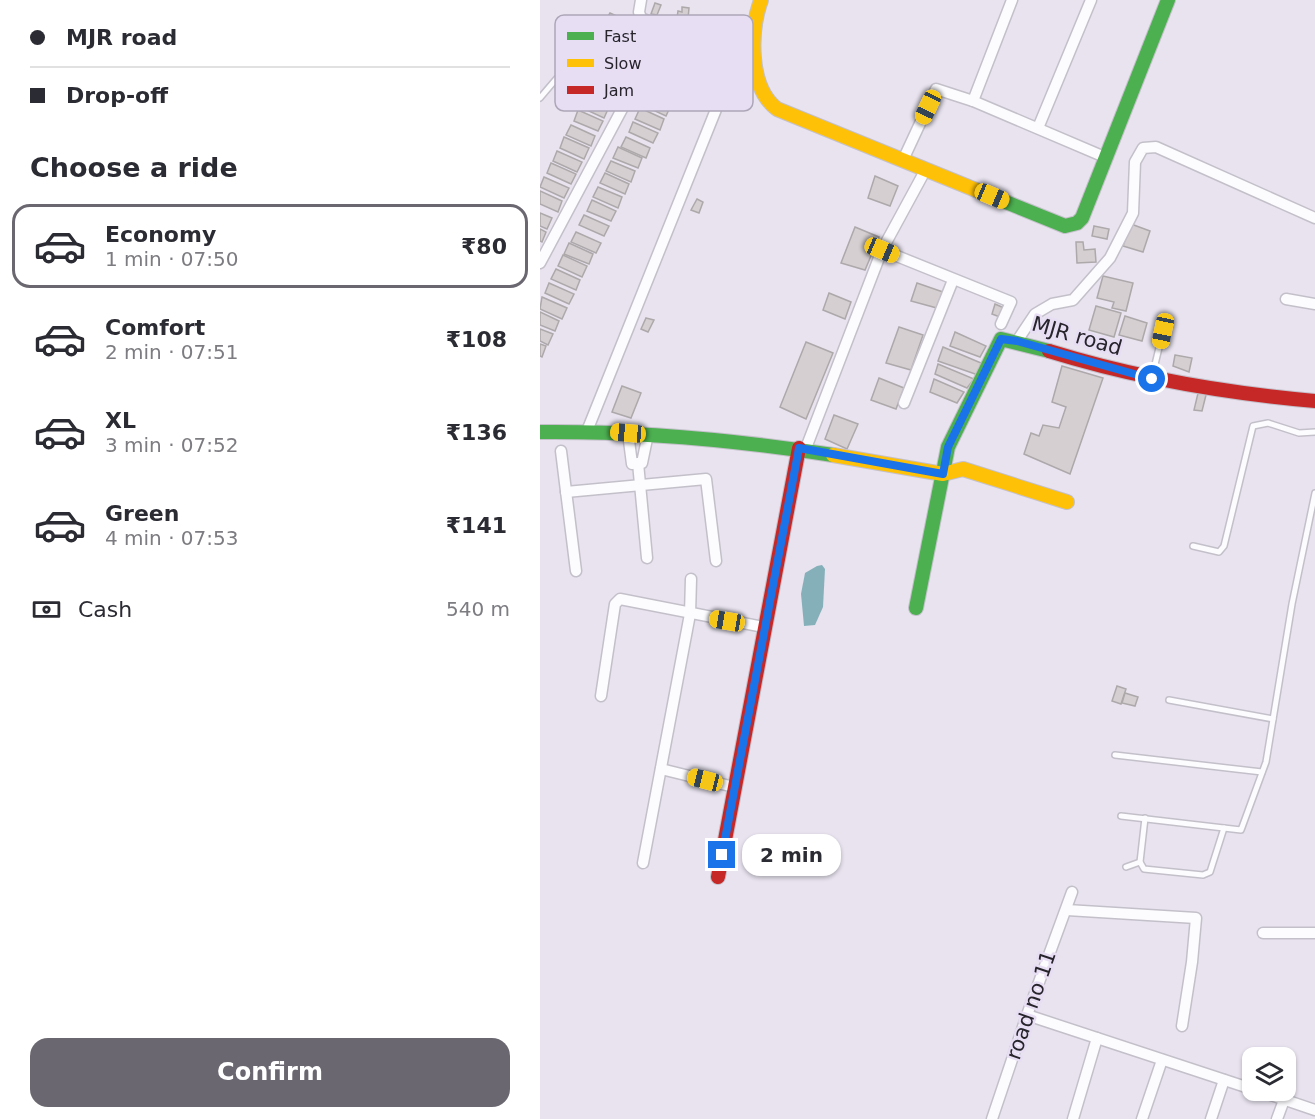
<!DOCTYPE html>
<meta charset="utf-8">
<style>
body{margin:0;font-family:"DejaVu Sans",sans-serif;background:#f2f2f3;color:#2b2b33;height:100vh;display:flex;flex-direction:column;font-size:22px;white-space:nowrap}
*{box-sizing:border-box;margin:0}
p{font-size:20px;color:#7c7c81}
.icon{flex:none;width:33px;height:33px;fill:none;stroke:currentColor;stroke-width:2;stroke-linecap:round;stroke-linejoin:round}
.map{position:relative;flex:1;overflow:hidden}
.side{display:flex;flex-direction:column;background:#fff;width:540px}
.side>*{flex:none}
.top-card{display:grid;align-content:center;height:132px;padding:0 30px;background:#fff}
.buttons{position:absolute;left:702px;top:1047px;display:grid;gap:12px}
.buttons a{display:grid;place-items:center;width:54px;height:54px;border-radius:12px;background:#fff;box-shadow:0 2px 4px #0004;font-size:30px}
.end{position:absolute;width:27px;height:27px;margin:-14px;border:8px solid #1a73e8;background:#fff;box-shadow:0 0 0 3px #fff}
.from{border-radius:50%}
.bubble{position:absolute;height:42px;border-radius:18px;background:#fff;box-shadow:0 2px 4px #0004;font-size:20px;font-weight:700;line-height:42px;text-align:center}
.car{position:absolute;width:18px;height:36px;margin:-18px -9px;border-radius:8px;box-shadow:0 0 4px 2px #0007;background:linear-gradient(#f5c518 24%,#345 0 40%,#f5c518 0 76%,#345 0 86%,#f5c518 0)}
.top-card b{display:flex;align-items:center;gap:21px;height:57px;font-size:22px}
.top-card b+b{border-top:2px solid #e1e1e2}
.top-card i{width:15px;height:15px;background:#2b2b33}
ul{padding:0;list-style:none}
li{display:flex;align-items:center;gap:18px;height:84px;margin:0 12px 9px;padding:0 18px;border:3px solid transparent;border-radius:18px}
li div{flex:1}
li b{display:block;font-size:22px}
li em{font-style:normal;font-weight:700}
li.selected{border-color:#6b6770}
li>.icon{width:54px;height:54px;stroke-width:1.5}
h2{padding:0 30px;font-size:27px;line-height:72px}
.pay{display:flex;align-items:center;gap:15px;height:66px;padding:0 30px;font-size:22px}
.pay p{margin-inline-start:auto}
.button{display:flex;gap:12px;margin-top:auto;padding:12px 30px}
.button a{flex:1;height:69px;border-radius:18px;background:#6b6770;color:#fff;font-size:24px;font-weight:700;line-height:69px;text-align:center}
main{display:flex;flex:1;min-height:0}
.map>svg:first-child{display:block}
.water{fill:#86b0b9}
.building{fill:#d5cfd1;stroke:#ada8aa;stroke-width:1.5}
.lines{fill:none;stroke-linecap:round;stroke-linejoin:round}
.lane-casing{stroke:#c4c0ca;stroke-width:8}
.street-casing{stroke:#c4c0ca;stroke-width:13}
.fast-casing{stroke:#c4c0ca;stroke-width:16}
.slow-casing{stroke:#c4c0ca;stroke-width:16}
.jam-casing{stroke:#c4c0ca;stroke-width:16}
.lane{stroke:#fcfbfd;stroke-width:5}
.street{stroke:#fcfbfd;stroke-width:10}
.fast{stroke:#4caf50;stroke-width:14}
.slow{stroke:#ffc107;stroke-width:14}
.jam{stroke:#c62828;stroke-width:14}
.route{stroke:#1a73e8;stroke-width:8}
.labels{text-anchor:middle;stroke-width:5;stroke-linejoin:round;paint-order:stroke}
.street-label{font-size:21px;fill:#27242c;stroke:#e7def4}
.key{fill:#e7def4;stroke:#ada6b8;stroke-width:1.5}
.key-label{font-size:16px;fill:#27242c}
</style>
<main>
<section class="side">
<div class="top-card">
<b><i class="from"></i>MJR road</b>
<b><i></i>Drop-off</b>
</div>
<h2>Choose a ride</h2>
<ul>
<li class="selected"><svg class="icon" aria-label="car" viewBox="0 0 24 24"><path d="M5 17H2v-5l4-1 3-4h7l3 4 3 1v5h-3M9 17h6M6 11h13"/><circle cx="7" cy="17" r="2"/><circle cx="17" cy="17" r="2"/></svg><div><b>Economy</b><p>1 min · 07:50</p></div><em>₹80</em></li>
<li><svg class="icon" aria-label="car" viewBox="0 0 24 24"><path d="M5 17H2v-5l4-1 3-4h7l3 4 3 1v5h-3M9 17h6M6 11h13"/><circle cx="7" cy="17" r="2"/><circle cx="17" cy="17" r="2"/></svg><div><b>Comfort</b><p>2 min · 07:51</p></div><em>₹108</em></li>
<li><svg class="icon" aria-label="car" viewBox="0 0 24 24"><path d="M5 17H2v-5l4-1 3-4h7l3 4 3 1v5h-3M9 17h6M6 11h13"/><circle cx="7" cy="17" r="2"/><circle cx="17" cy="17" r="2"/></svg><div><b>XL</b><p>3 min · 07:52</p></div><em>₹136</em></li>
<li><svg class="icon" aria-label="car" viewBox="0 0 24 24"><path d="M5 17H2v-5l4-1 3-4h7l3 4 3 1v5h-3M9 17h6M6 11h13"/><circle cx="7" cy="17" r="2"/><circle cx="17" cy="17" r="2"/></svg><div><b>Green</b><p>4 min · 07:53</p></div><em>₹141</em></li>
</ul>
<div class="pay"><svg class="icon" aria-label="cash" viewBox="0 0 24 24"><path d="M3 7h18v10H3z"/><circle cx="12" cy="12" r="2"/></svg>Cash<p>540 m</p></div>
<div class="button"><a>Confirm</a></div>
</section>
<div class="map">
<svg width="775" height="1119" viewBox="0 0 775 1119">
<rect width="100%" height="100%" fill="#e8e3ef"/>
<polygon class="water" points="277,566 282,565 285,569 283,607 275,625 264,626 261,594 265,573"/>
<g class="building">
<polygon points="115,3 121,5 117,15 111,14"/>
<polygon points="142,7 149,8 148,19 137,18 138,11 142,12"/>
<polygon points="70,13 81,18 78,24 67,18"/>
<polygon points="107,95 131,105 126,116 102,105"/>
<polygon points="45,97 69,107 64,118 40,107"/>
<polygon points="100,108 124,119 120,130 95,119"/>
<polygon points="38,110 63,121 58,131 34,121"/>
<polygon points="93,122 118,133 113,143 89,132"/>
<polygon points="31,125 55,136 51,146 26,135"/>
<polygon points="24,137 49,148 44,159 20,148"/>
<polygon points="86,137 110,148 106,158 81,147"/>
<polygon points="78,147 102,158 98,168 73,158"/>
<polygon points="17,151 42,162 37,172 13,161"/>
<polygon points="71,161 95,171 91,182 66,171"/>
<polygon points="11,163 36,174 31,184 7,173"/>
<polygon points="65,173 89,184 85,194 60,183"/>
<polygon points="335,176 358,186 350,206 328,198"/>
<polygon points="4,177 29,188 24,198 0,187"/>
<polygon points="58,187 82,197 78,208 53,197"/>
<polygon points="0,191 22,201 18,212 0,204"/>
<polygon points="157,199 163,202 159,213 151,210"/>
<polygon points="52,200 76,211 71,221 47,211"/>
<polygon points="0,213 12,218 7,229 0,226"/>
<polygon points="44,215 69,226 64,236 39,225"/>
<polygon points="591,224 610,231 603,252 583,246"/>
<polygon points="554,226 569,229 567,239 552,236"/>
<polygon points="315,227 339,237 325,270 301,263"/>
<polygon points="0,229 6,232 2,242 0,241"/>
<polygon points="36,232 61,243 56,253 31,242"/>
<polygon points="536,242 543,242 544,250 555,249 556,262 537,263"/>
<polygon points="29,243 53,254 49,264 24,254"/>
<polygon points="23,255 47,266 42,277 18,266"/>
<polygon points="16,269 40,280 36,290 11,279"/>
<polygon points="563,276 593,283 586,311 572,308 574,302 557,298"/>
<polygon points="9,283 34,294 29,304 5,293"/>
<polygon points="377,283 403,292 397,308 371,301"/>
<polygon points="289,293 311,302 305,319 283,310"/>
<polygon points="2,297 27,308 22,319 0,309"/>
<polygon points="455,304 464,308 460,317 452,314"/>
<polygon points="556,306 581,313 574,337 549,330"/>
<polygon points="0,312 19,321 15,331 0,325"/>
<polygon points="585,316 607,323 602,341 579,335"/>
<polygon points="106,318 114,320 108,332 101,329"/>
<polygon points="359,327 383,335 371,370 346,363"/>
<polygon points="0,329 13,334 8,345 0,341"/>
<polygon points="415,332 446,346 440,357 410,346"/>
<polygon points="266,342 293,353 266,419 240,407"/>
<polygon points="0,344 6,346 2,357 0,356"/>
<polygon points="403,347 441,363 438,375 398,361"/>
<polygon points="635,355 652,358 649,372 633,366"/>
<polygon points="398,364 434,379 427,388 395,374"/>
<polygon points="522,366 563,378 530,474 484,454 491,433 499,436 503,425 519,428 526,407 512,402"/>
<polygon points="339,378 364,388 356,409 331,400"/>
<polygon points="394,379 424,392 417,403 390,392"/>
<polygon points="82,386 101,393 91,418 72,412"/>
<polygon points="659,389 667,391 662,411 654,410"/>
<polygon points="294,415 318,424 307,449 285,439"/>
<polygon points="577,686 586,689 581,704 572,701"/>
<polygon points="585,693 598,697 595,706 582,703"/>
</g>
<g class="lines">
<g class="lane-casing">
<g id="lane">
<polyline points="0,98 17,78"/>
<polyline points="612,377 623,331"/>
<polyline points="653,546 679,552 684,546 713,426 728,423 759,433 775,432"/>
<polyline points="629,700 733,719"/>
<polyline points="575,755 722,772"/>
<polyline points="581,816 701,830 726,762 752,604 775,493"/>
<polyline points="605,818 600,862 604,869 663,875 670,872 684,828"/>
<polyline points="586,867 600,862"/>
</g>
</g>
<g class="street-casing">
<g id="street">
<polyline points="101,0 99,12 101,18 148,38"/>
<polyline points="433,101 472,0"/>
<polyline points="498,128 551,0"/>
<polyline points="363,160 396,89 433,101 567,158"/>
<polyline points="342,250 471,302 461,324"/>
<polyline points="0,263 113,51"/>
<polyline points="746,299 775,304"/>
<polyline points="477,341 495,314 512,304 533,300 570,258 593,213 595,162 603,148 616,147 775,218"/>
<polyline points="364,403 413,280"/>
<polyline points="47,431 181,97"/>
<polyline points="88,433 92,464 102,463 108,434"/>
<polyline points="266,448 342,250 386,169"/>
<polyline points="21,451 36,571"/>
<polyline points="98,463 107,558"/>
<polyline points="26,492 166,479 176,561"/>
<polyline points="61,696 75,604 80,599 224,627"/>
<polyline points="121,769 194,787"/>
<polyline points="103,863 150,614 151,579"/>
<polyline points="527,910 656,918 652,962 642,1026"/>
<polyline points="723,933 775,933"/>
<polyline points="487,1015 712,1089"/>
<polyline points="716,1090 775,1110"/>
<polyline points="452,1119 487,1015 532,892"/>
<polyline points="533,1119 557,1038"/>
<polyline points="602,1119 622,1060"/>
<polyline points="671,1119 684,1080"/>
<polyline points="737,1119 744,1100"/>
</g>
</g>
<g class="fast-casing">
<g id="fast">
<polyline points="436,190 525,226 537,223 542,218 628,0"/>
<path d="M0,432C99,431 196,440 293,455"/>
<polyline points="376,608 408,447 461,339 509,351"/>
</g>
</g>
<g class="slow-casing">
<g id="slow">
<path d="M221,0C210,31 208,87 237,109L436,190"/>
<polyline points="293,455 403,474 423,469 527,502"/>
</g>
</g>
<g class="jam-casing">
<g id="jam">
<path d="M509,351C596,378 685,393 775,401"/>
<polyline points="178,877 259,448"/>
</g>
</g>
<use href="#lane" class="lane"/>
<use href="#street" class="street"/>
<use href="#fast" class="fast"/>
<use href="#slow" class="slow"/>
<use href="#jam" class="jam"/>
</g>
<g class="lines">
<polyline class="route" points="182,855 259,448 403,474 408,447 461,339 477,341 612,379"/>
</g>
<g class="labels">
<g class="street-label">
<text transform="translate(537 336) rotate(16)" y="7">MJR road</text>
<text transform="translate(491 1005) rotate(-71)" y="7">road no 11</text>
</g>
</g>
<rect x="15" y="15" width="198" height="96" rx="9" class="key"/>
<rect x="27" y="32" width="27" height="8" fill="#4caf50"/>
<rect x="27" y="59" width="27" height="8" fill="#ffc107"/>
<rect x="27" y="86" width="27" height="8" fill="#c62828"/>
<g class="key-label">
<text x="64" y="42">Fast</text>
<text x="64" y="69">Slow</text>
<text x="64" y="96">Jam</text>
</g>
</svg>
<div class="buttons">
<a><svg class="icon" aria-label="layers" viewBox="0 0 24 24"><path d="M12 4l9 5-9 5-9-5zM3 14l9 5 9-5"/></svg></a>
</div>
<i class="end from" style="left:612px;top:379px"></i>
<i class="end" style="left:182px;top:855px"></i>
<div class="bubble" style="left:202px;top:834px;width:99px">2 min</div>
<i class="car" style="left:388px;top:107px;rotate:205deg"></i>
<i class="car" style="left:452px;top:196px;rotate:113deg"></i>
<i class="car" style="left:342px;top:250px;rotate:113deg"></i>
<i class="car" style="left:623px;top:331px;rotate:192deg"></i>
<i class="car" style="left:88px;top:433px;rotate:275deg"></i>
<i class="car" style="left:187px;top:621px;rotate:280deg"></i>
<i class="car" style="left:165px;top:780px;rotate:284deg"></i>
</div>
</main>
